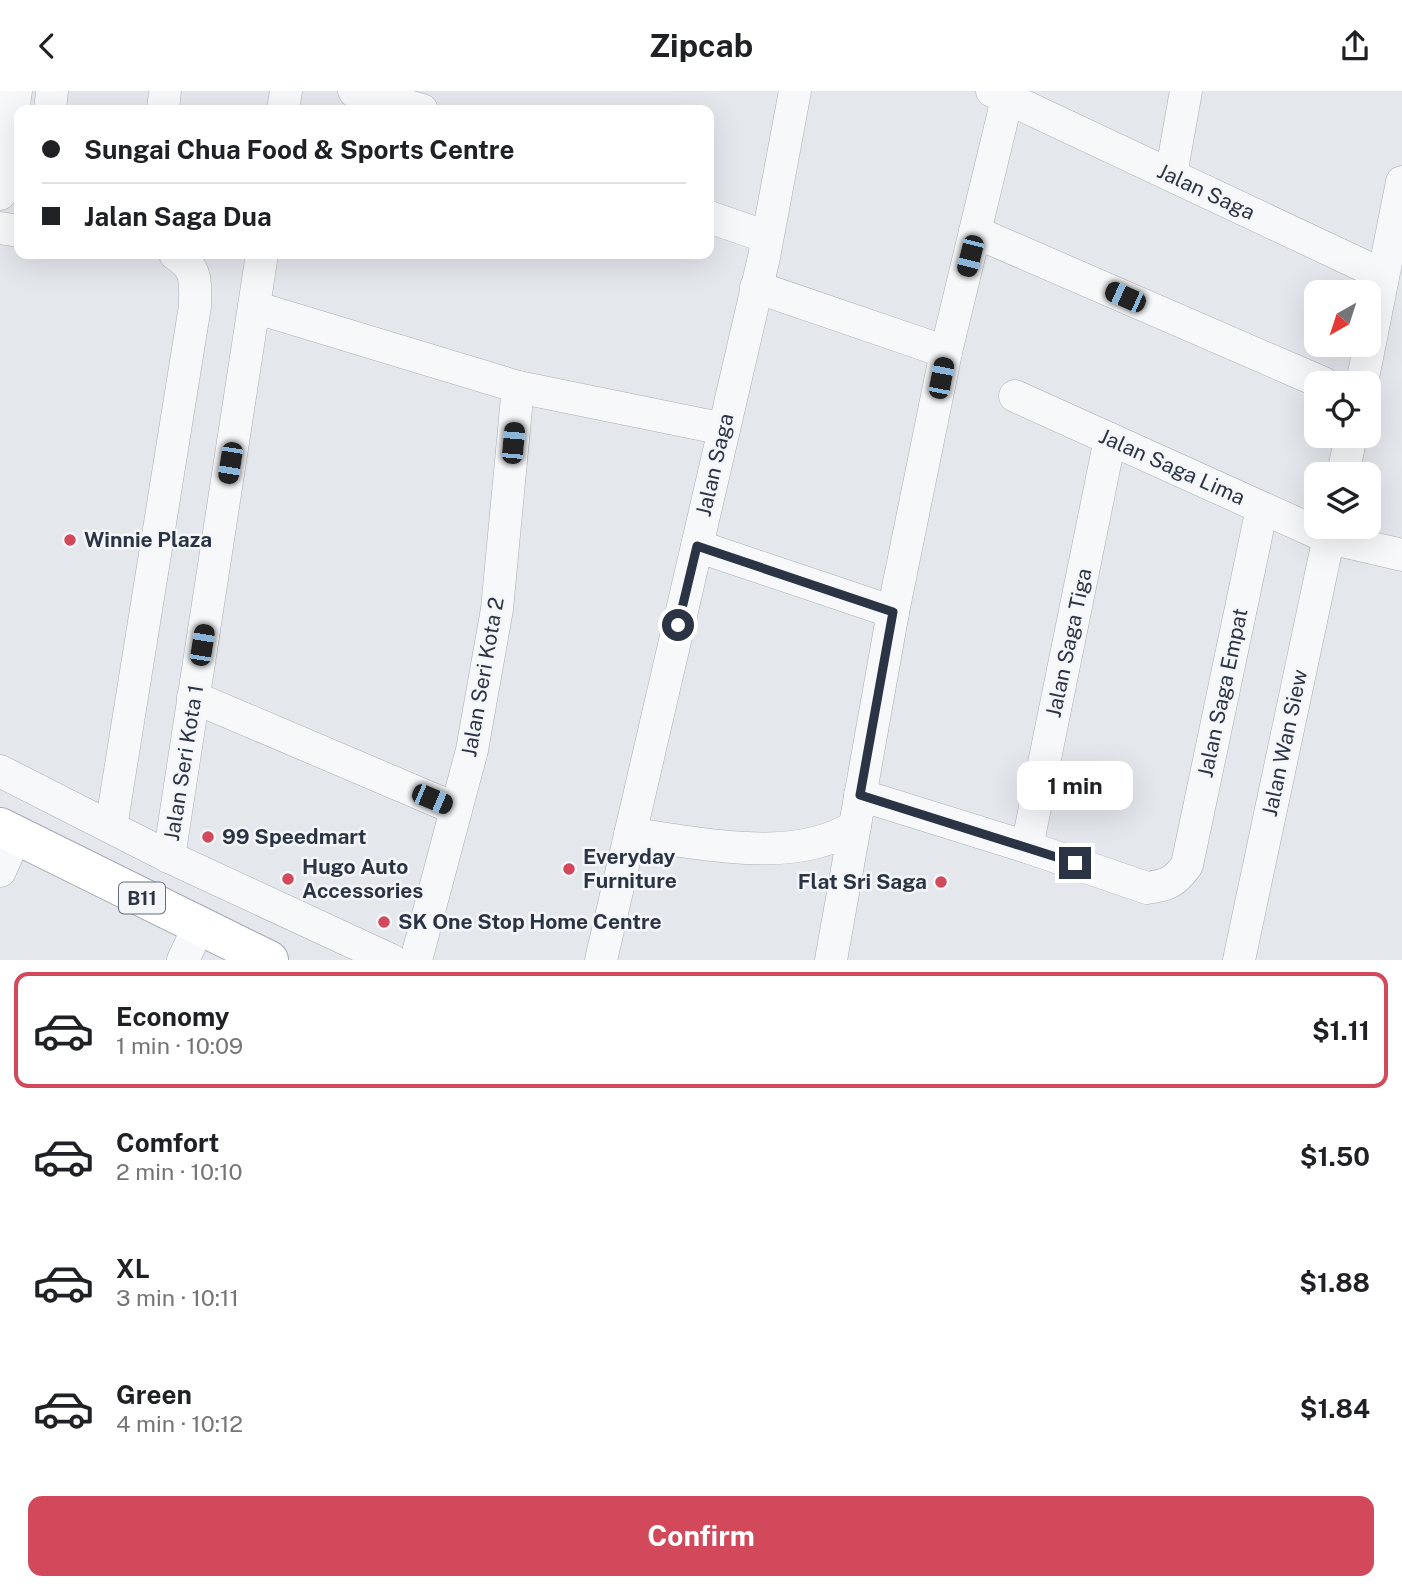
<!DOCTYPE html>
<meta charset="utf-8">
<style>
body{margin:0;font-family:"Public Sans",sans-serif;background:#f6f6f6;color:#202124;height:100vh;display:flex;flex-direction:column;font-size:26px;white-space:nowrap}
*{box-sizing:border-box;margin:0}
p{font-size:23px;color:#757577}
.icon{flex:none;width:38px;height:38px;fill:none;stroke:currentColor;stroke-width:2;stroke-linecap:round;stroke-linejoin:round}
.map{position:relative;height:869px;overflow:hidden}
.details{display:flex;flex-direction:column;background:#fff;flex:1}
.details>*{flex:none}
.guide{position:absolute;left:14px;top:14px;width:700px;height:154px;border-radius:14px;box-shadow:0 7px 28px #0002;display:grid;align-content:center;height:154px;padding:0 28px;background:#fff}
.needle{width:46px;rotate:219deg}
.fabs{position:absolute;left:1304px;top:189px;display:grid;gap:14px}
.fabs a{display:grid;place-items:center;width:77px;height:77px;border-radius:14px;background:#fff;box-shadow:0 7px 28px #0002;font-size:35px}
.end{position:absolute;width:32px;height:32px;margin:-16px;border:9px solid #2b3445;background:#fff;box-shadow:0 0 0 4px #fff}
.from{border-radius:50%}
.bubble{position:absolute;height:49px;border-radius:14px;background:#fff;box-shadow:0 7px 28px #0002;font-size:23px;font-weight:700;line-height:49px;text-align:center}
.car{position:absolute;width:21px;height:42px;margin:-21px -10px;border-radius:9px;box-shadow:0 0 5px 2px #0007;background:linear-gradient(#222 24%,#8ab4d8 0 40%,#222 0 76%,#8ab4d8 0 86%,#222 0)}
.guide b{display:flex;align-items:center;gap:24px;height:66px;font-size:26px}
.guide b+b{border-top:2px solid #e0e0e0}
.guide i{width:18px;height:18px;background:#202124}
ul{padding:12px 0 0;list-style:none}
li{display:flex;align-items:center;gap:21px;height:116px;margin:0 14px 10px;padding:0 14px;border:4px solid transparent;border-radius:14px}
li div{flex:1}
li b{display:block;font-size:26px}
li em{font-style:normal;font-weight:700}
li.current{border-color:#d1495b}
li>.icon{width:63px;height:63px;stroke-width:1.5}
.cta{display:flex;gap:14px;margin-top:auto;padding:14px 28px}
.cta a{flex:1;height:80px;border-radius:14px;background:#d1495b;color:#fff;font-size:28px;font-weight:700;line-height:80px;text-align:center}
header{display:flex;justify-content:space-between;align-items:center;height:91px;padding:0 28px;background:#fff;font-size:32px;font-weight:700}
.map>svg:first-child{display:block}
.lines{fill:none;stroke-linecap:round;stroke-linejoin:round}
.minor-casing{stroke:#a9aeb7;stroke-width:33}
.major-casing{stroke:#a3abb8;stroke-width:40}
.minor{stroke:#f7f8fa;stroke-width:32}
.major{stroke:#fff;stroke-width:38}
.route{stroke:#2b3445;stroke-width:9}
.poi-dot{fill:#d1495b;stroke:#f4f6f9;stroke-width:2.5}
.labels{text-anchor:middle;stroke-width:5;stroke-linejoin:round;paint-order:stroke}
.shield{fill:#f4f6f9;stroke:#676e7b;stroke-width:2}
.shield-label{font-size:19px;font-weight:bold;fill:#2b3445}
.street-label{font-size:21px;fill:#2b3445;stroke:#f4f6f9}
.poi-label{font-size:21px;font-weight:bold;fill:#2b3445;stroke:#f4f6f9;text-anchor:start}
</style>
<header><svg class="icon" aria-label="back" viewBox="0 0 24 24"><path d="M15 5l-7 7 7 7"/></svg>Zipcab<svg class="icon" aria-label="share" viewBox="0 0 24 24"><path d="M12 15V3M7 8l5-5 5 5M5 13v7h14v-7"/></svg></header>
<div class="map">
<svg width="1402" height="869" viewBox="0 0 1402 869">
<rect width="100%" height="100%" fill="#e4e7ec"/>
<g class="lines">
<g class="minor-casing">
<g id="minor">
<polyline points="354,0 422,19"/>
<polyline points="992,0 1383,184"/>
<polyline points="50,19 52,0"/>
<polyline points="163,19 165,0"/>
<polyline points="283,19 286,0"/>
<polyline points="1171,84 1186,0"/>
<polyline points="0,103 16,0"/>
<polyline points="709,126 767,146"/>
<polyline points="0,137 19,140"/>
<polyline points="975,141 1323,292"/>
<polyline points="756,196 946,261"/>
<polyline points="254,216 518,296 724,338"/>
<polyline points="1362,292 1402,91"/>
<polyline points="1015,305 1329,447 1402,464"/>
<polyline points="1343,383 1351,345"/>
<polyline points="697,455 893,521"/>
<polyline points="193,606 456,718"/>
<polyline points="0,680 169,766 391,869"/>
<path d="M860,704L1027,756L1147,797C1167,794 1174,792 1187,774L1262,417"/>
<path d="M111,736L195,215C195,189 198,178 175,163"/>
<path d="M630,743C700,751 793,775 855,735"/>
<polyline points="1027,756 1110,348"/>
<polyline points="169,766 262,163"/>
<polyline points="0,780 16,744"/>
<polyline points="183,869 199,835"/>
<polyline points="416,869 472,659 497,518 518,296"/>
<polyline points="601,869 764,166 795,0"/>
<polyline points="831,869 893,521 946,261 1007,8"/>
<polyline points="1239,869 1331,436"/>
</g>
</g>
<g class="major-casing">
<polyline id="major" points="0,736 269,869"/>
</g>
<use href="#minor" class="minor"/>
<use href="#major" class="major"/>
</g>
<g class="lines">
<polyline class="route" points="678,534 697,455 893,521 860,704 1075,772"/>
</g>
<g class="poi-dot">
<circle cx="70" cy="449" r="7"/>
<circle cx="208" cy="746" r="7"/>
<circle cx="569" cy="778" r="7"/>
<circle cx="288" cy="788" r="7"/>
<circle cx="941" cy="791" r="7"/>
<circle cx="384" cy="831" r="7"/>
</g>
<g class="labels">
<rect class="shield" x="119" y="791.5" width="46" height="31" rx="5"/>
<g class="shield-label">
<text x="142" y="814">B11</text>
</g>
<g class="street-label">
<text transform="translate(1206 101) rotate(25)" y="7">Jalan Saga</text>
<text transform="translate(715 374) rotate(-77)" y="7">Jalan Saga</text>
<text transform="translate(1172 376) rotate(24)" y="7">Jalan Saga Lima</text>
<text transform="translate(1069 552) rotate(-78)" y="7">Jalan Saga Tiga</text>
<text transform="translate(483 586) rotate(-80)" y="7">Jalan Seri Kota 2</text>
<text transform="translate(1223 602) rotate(-78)" y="7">Jalan Saga Empat</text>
<text transform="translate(1285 652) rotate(-78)" y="7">Jalan Wan Siew</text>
<text transform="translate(184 672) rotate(-81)" y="7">Jalan Seri Kota 1</text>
</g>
<g class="poi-label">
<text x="84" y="456">Winnie Plaza</text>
<text x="222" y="753">99 Speedmart</text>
<text x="583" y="773">Everyday<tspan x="583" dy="24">Furniture</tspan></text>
<text x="302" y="783">Hugo Auto<tspan x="302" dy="24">Accessories</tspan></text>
<text x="927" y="798" text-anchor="end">Flat Sri Saga</text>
<text x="398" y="838">SK One Stop Home Centre</text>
</g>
</g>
</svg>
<div class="fabs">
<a><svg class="needle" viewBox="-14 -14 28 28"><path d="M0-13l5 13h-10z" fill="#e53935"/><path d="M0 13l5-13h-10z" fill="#757577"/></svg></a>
<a><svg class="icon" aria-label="locate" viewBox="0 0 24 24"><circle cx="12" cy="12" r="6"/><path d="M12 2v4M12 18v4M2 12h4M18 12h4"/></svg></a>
<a><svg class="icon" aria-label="layers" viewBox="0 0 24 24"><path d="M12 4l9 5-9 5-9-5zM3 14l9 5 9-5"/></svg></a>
</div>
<i class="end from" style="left:678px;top:534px"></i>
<i class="end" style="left:1075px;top:772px"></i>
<div class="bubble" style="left:1017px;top:670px;width:116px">1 min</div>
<i class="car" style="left:970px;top:165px;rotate:194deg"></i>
<i class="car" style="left:1125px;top:206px;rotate:294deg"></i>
<i class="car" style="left:941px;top:287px;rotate:11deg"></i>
<i class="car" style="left:513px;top:352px;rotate:5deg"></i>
<i class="car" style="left:230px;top:372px;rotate:189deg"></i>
<i class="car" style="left:202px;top:554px;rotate:9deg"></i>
<i class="car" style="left:432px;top:708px;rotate:113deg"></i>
<div class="guide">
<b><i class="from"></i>Sungai Chua Food &amp; Sports Centre</b>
<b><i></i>Jalan Saga Dua</b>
</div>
</div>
<section class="details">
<ul>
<li class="current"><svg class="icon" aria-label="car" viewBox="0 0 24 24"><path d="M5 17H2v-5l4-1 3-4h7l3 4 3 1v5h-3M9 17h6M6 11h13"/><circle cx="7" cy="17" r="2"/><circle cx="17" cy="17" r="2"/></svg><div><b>Economy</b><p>1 min · 10:09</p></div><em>$1.11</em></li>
<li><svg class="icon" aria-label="car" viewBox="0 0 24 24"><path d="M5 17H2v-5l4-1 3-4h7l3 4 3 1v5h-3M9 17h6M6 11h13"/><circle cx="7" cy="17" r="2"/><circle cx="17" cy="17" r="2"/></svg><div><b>Comfort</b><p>2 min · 10:10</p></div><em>$1.50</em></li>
<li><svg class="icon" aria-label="car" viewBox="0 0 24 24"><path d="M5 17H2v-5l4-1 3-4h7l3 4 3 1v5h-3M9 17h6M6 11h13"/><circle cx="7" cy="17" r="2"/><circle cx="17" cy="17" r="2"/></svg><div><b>XL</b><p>3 min · 10:11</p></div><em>$1.88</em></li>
<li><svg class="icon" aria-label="car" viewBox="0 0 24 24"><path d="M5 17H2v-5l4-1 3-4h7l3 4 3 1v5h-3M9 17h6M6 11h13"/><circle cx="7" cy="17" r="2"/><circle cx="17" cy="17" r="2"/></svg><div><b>Green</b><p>4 min · 10:12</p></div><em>$1.84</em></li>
</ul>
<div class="cta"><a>Confirm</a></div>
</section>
